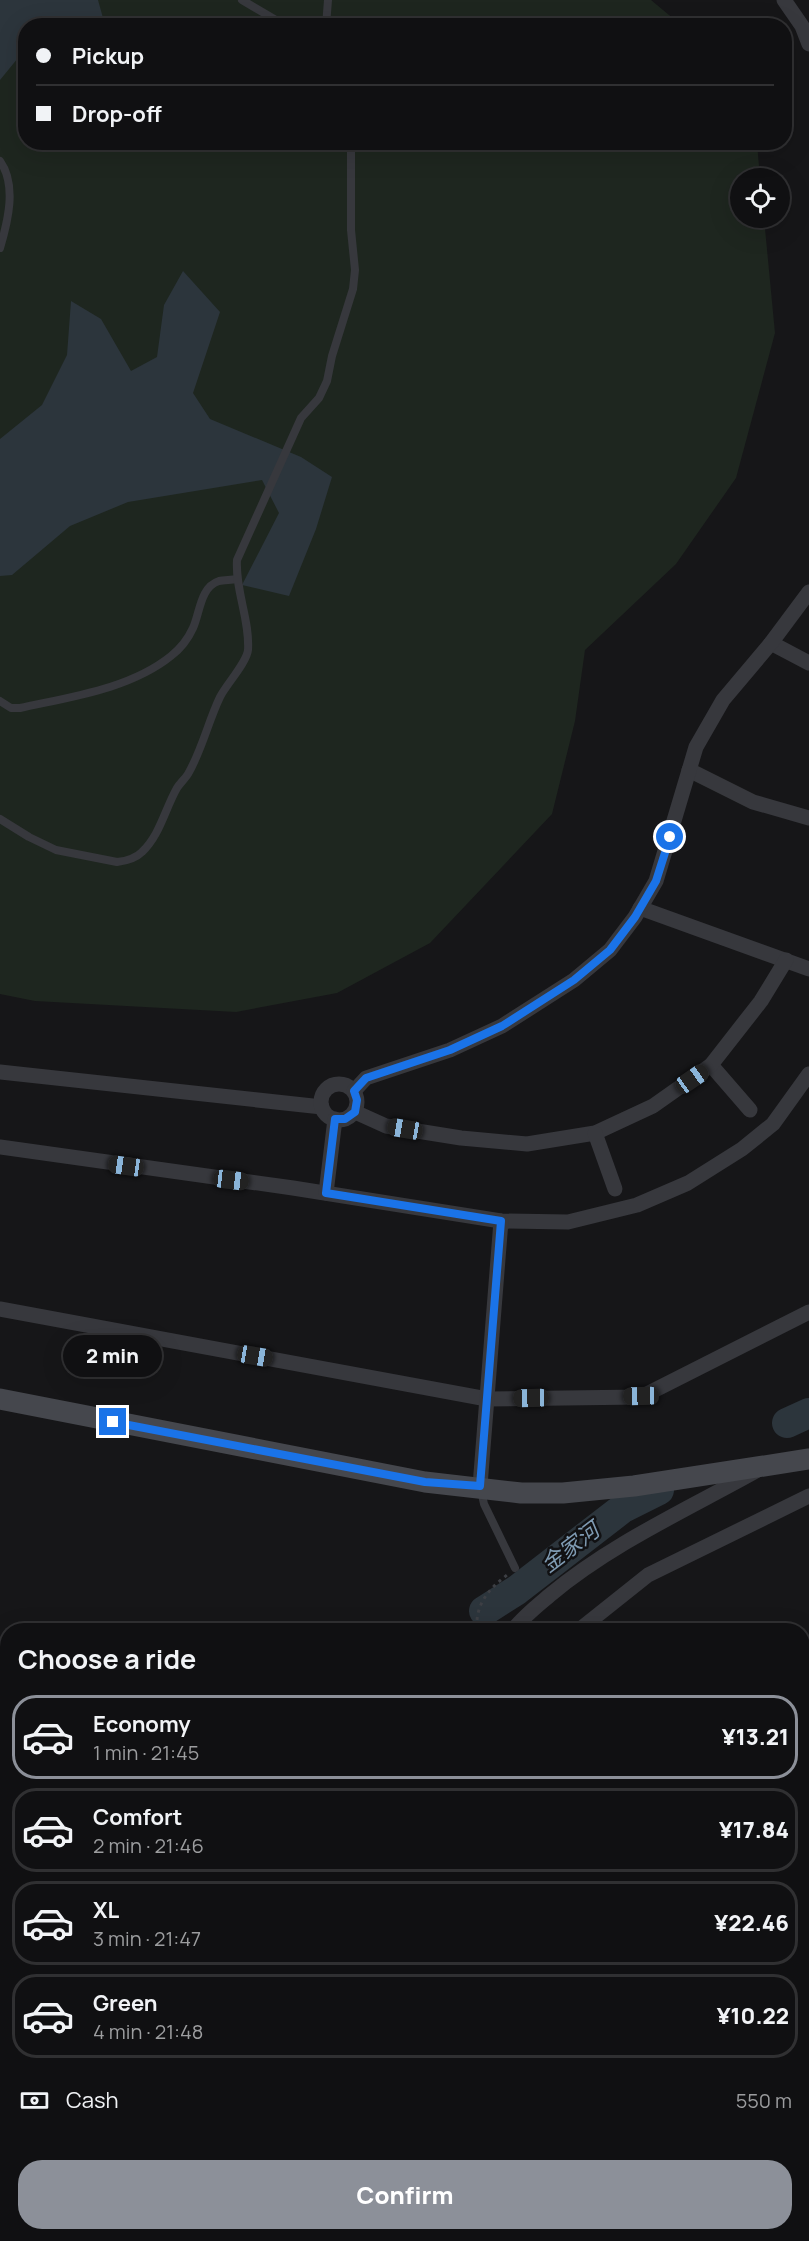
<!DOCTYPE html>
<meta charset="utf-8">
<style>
body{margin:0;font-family:Manrope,"Noto Sans SC",sans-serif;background:#19191b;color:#f1f3f6;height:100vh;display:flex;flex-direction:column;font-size:22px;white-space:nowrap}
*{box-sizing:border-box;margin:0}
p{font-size:20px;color:#9c9d9f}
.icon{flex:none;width:33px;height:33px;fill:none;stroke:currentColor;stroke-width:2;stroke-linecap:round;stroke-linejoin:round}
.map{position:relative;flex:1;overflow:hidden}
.details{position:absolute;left:0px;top:1623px;width:810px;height:618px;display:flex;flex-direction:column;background:#101012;border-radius:24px 24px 0 0;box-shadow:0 6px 24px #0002,0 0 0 2px #303032}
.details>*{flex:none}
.top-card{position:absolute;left:18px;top:18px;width:774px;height:132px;border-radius:24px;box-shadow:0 6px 24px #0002,0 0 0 2px #303032;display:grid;align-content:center;height:132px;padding:0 18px;background:#101012}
.controls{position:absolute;left:730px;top:168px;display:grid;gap:12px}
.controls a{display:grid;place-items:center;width:60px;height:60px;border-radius:50%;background:#101012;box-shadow:0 6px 24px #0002,0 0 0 2px #303032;font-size:30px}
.end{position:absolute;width:27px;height:27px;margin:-14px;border:8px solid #1a73e8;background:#fff;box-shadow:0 0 0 3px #fff}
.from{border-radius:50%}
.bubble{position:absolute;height:42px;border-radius:21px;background:#101012;box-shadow:0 6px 24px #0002,0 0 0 2px #303032;font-size:20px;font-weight:800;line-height:42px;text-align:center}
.car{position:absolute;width:18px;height:36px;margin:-18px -9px;border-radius:8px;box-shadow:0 0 4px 2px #0007;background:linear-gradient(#222 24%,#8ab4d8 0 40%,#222 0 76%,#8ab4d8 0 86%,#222 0)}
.top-card b{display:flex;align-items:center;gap:21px;height:57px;font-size:22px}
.top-card b+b{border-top:2px solid #303032}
.top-card i{width:15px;height:15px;background:#f1f3f6}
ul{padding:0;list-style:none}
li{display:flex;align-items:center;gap:18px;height:84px;margin:0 12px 9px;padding:0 6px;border:3px solid #303032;border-radius:24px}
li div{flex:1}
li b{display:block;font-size:22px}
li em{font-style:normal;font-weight:800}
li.current{border-color:#8c9099}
li>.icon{width:54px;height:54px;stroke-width:1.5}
h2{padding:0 18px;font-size:27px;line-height:72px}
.pay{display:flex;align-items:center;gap:15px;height:66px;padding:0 18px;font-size:22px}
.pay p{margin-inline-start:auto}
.button{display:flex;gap:12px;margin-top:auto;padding:12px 18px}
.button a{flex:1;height:69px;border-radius:24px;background:#8c9099;color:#fff;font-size:24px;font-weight:800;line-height:69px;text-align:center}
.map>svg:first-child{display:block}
.built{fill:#222225}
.green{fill:#1e261f}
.water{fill:#2c353c}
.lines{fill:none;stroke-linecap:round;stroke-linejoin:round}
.river{stroke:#2c353c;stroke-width:30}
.path{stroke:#3d3f44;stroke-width:3;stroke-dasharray:3 4.5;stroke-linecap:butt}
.lane{stroke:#37383d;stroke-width:8}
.street{stroke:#37383d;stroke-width:15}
.secondary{stroke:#45474d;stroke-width:21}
.route{stroke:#1a73e8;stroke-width:8}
.labels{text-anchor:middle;stroke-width:5;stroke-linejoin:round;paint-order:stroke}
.water-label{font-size:22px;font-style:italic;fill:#7f9bb3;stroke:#111113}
</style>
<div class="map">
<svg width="809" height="2241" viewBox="0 0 809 2241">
<rect width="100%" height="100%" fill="#161618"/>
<polygon class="built" points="802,1942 809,1942 809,2241 600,2241 598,2234 802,2234"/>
<polygon class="green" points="0,0 651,0 681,25 26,26 26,142 757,143 760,178 741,178 741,218 764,218 775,333 736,478 676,564 585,650 575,721 552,814 430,943 337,993 236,1012 35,1001 0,994"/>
<g class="water">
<polygon points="0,0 98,0 103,18 86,25 26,26 25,54 18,58 0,80"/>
<polygon points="183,271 220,312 193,393 210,419 301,457 332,477 316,529 289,596 242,585 279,513 262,480 128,502 70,526 12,575 0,576 0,439 42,405 67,355 71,301 101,319 131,371 157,357 164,305"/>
<polygon points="446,2234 480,2234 481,2241 446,2241"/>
</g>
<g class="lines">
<g class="river">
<polyline points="787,1423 809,1413"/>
<polyline points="484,1611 517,1590 623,1508 659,1490"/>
</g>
<g class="path">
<path d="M477,1620C479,1599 492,1587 507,1575"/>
<polyline points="487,2234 488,2241"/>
<polyline points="497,2234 506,2241"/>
</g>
<g class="lane">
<polyline points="242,0 286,26"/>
<polyline points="326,26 328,0"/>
<path d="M0,161C17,185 8,221 0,248"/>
<path d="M0,701L11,708H20C70,697 130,689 171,656C180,649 188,639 193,628C200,613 200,587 219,581C224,580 231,580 237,579"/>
<path d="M0,819L29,837L56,850L117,862C126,861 135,859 142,852C160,835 165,809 177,788C180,783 185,779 188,774C202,750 208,722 220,697C226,685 247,662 248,650C250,620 235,590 237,560L301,418L319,398L327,381L332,356L353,289L355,270L351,230V142"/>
<polyline points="481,1490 484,1504 515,1568"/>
<polyline points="477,1630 478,1630"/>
<polyline points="307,2234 324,2236 330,2241"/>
<polyline points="256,2241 277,2234"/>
</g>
<g class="street">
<polyline points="784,0 802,26 809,44"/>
<polyline points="771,643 809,663"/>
<polyline points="689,770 753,802 809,818"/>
<polyline points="640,908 809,969"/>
<polyline points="711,1065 750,1110"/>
<polyline points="0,1072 322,1107"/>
<circle cx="339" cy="1102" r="18"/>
<polyline points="354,1091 366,1078 450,1050 502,1026 574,980 610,950 635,917 656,881 696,747 723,700 771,643 809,592"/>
<polyline points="355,1112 386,1126 461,1138 527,1144 595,1133 653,1106 711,1065 761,1001 786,960"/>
<polyline points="595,1133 615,1189"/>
<polyline points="0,1147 293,1188 501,1221 568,1222 637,1205 688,1183 742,1149 773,1124 809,1074"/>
<polyline points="326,1193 335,1119"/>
<polyline points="0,1309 487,1399 641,1397 809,1312"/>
<polyline points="480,1486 501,1221"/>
<path d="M513,1630C523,1617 537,1606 550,1595C611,1544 686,1510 756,1471"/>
<polyline points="579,1630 648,1575 809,1496"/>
<polyline points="802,1849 809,1849"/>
<polyline points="802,1916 809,1917"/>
</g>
<polyline class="secondary" points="0,1399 425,1482 521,1493 563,1493 634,1486 809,1459"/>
</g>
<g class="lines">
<polyline class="route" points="113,1422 425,1482 480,1486 501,1221 326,1193 335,1119 345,1119 355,1112 357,1100 354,1091 366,1078 450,1050 502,1026 574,980 610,950 635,917 656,881 670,837"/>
</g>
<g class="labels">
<g class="water-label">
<text transform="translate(570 1547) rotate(-37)" y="8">金家河</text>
</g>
</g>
</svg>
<div class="controls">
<a><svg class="icon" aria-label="locate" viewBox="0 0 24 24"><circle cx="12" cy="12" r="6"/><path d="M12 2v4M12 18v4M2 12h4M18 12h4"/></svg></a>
</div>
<i class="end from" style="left:670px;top:837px"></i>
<i class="end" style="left:113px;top:1422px"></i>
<div class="bubble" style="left:63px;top:1335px;width:99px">2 min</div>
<i class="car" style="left:692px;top:1079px;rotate:55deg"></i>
<i class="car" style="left:405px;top:1129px;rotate:280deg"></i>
<i class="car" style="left:126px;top:1166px;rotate:278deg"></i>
<i class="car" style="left:231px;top:1180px;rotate:97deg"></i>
<i class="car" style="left:255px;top:1356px;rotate:100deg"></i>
<i class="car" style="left:641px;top:1396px;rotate:269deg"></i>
<i class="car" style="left:531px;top:1398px;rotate:269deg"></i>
<div class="top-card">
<b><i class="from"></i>Pickup</b>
<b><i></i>Drop-off</b>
</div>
<section class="details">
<h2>Choose a ride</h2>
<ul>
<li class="current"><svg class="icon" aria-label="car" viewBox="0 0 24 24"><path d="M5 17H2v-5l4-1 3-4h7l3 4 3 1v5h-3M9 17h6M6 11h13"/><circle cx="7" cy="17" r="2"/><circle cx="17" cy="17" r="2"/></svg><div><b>Economy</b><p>1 min · 21:45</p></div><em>¥13.21</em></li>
<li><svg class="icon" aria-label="car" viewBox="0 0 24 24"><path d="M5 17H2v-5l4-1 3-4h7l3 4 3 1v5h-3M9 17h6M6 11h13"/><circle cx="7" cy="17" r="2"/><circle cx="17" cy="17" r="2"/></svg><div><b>Comfort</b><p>2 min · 21:46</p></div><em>¥17.84</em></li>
<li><svg class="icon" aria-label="car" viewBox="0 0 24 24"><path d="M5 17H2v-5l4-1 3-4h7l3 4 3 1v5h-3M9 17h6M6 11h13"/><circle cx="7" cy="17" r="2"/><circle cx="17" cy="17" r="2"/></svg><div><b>XL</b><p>3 min · 21:47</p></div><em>¥22.46</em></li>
<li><svg class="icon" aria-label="car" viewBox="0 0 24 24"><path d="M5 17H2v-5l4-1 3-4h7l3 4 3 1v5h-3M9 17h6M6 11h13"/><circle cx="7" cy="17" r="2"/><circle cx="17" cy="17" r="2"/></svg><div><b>Green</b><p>4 min · 21:48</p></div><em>¥10.22</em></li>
</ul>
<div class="pay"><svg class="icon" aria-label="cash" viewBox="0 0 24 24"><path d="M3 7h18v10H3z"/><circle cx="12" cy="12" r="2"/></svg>Cash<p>550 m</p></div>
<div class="button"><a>Confirm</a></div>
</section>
</div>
